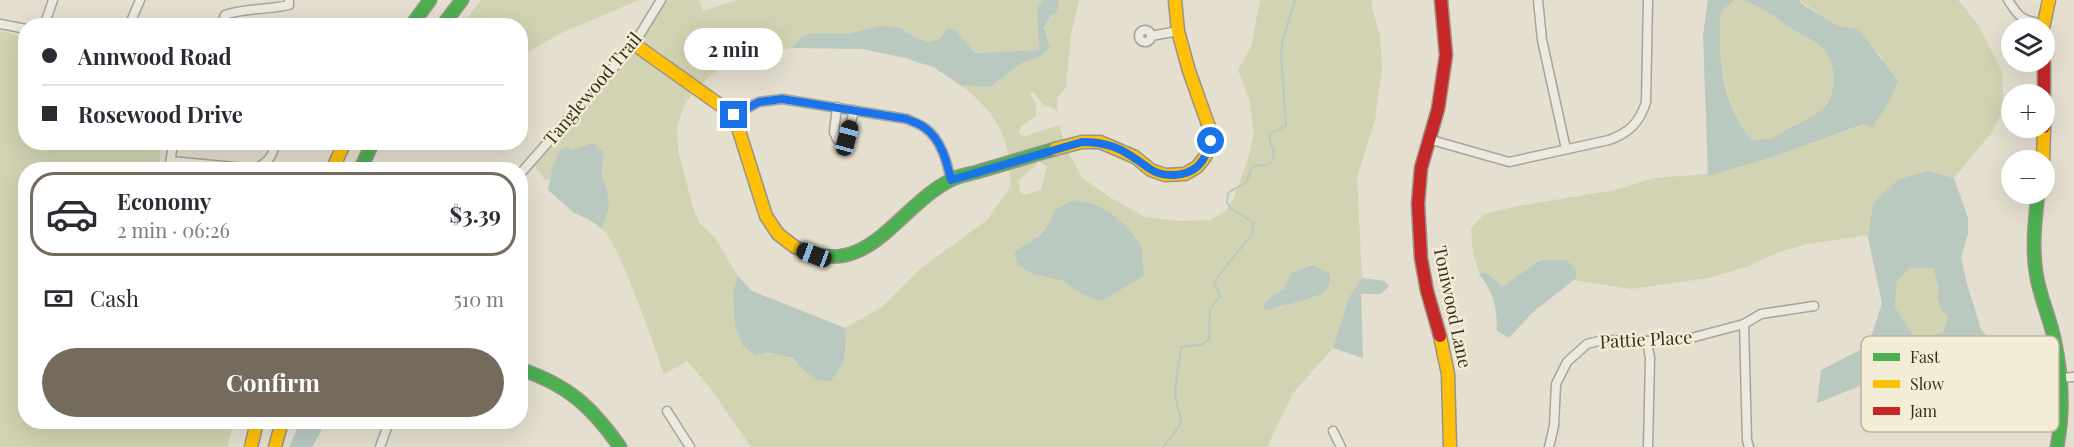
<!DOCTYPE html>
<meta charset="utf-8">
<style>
body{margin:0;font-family:"Playfair Display",serif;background:#f2f2f3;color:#2b2b33;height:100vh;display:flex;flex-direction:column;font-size:22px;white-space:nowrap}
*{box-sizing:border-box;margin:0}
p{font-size:20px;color:#7c7c81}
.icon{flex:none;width:33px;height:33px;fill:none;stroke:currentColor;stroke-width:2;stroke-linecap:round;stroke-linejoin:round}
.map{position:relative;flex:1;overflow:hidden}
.drawer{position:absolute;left:18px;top:162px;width:510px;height:267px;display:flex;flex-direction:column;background:#fff;border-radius:24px;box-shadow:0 6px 24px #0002}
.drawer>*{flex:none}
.guide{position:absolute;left:18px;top:18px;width:510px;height:132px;border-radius:24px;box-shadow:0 6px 24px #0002;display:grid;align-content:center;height:132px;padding:0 24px;background:#fff}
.fabs{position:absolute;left:2001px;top:18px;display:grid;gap:12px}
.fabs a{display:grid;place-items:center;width:54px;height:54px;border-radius:50%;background:#fff;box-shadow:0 6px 24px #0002;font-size:30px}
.end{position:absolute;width:27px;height:27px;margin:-14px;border:8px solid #1a73e8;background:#fff;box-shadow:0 0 0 3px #fff}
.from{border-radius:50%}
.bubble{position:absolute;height:42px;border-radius:21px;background:#fff;box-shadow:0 6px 24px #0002;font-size:20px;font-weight:700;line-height:42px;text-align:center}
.car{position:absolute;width:18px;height:36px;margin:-18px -9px;border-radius:8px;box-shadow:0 0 4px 2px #0007;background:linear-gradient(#222 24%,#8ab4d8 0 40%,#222 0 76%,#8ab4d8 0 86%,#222 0)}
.guide b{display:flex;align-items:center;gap:21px;height:57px;font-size:22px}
.guide b+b{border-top:2px solid #e1e1e2}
.guide i{width:15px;height:15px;background:#2b2b33}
ul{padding:10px 0 0;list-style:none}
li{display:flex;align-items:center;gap:18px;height:84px;margin:0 12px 9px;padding:0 12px;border:3px solid transparent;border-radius:24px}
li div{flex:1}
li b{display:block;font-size:22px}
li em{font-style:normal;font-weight:700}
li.selected{border-color:#746b5d}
li>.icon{width:54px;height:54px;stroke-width:1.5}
.pay{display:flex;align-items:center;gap:15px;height:66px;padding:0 24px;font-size:22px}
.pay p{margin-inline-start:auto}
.button{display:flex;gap:12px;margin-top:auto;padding:12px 24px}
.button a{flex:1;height:69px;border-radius:36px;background:#746b5d;color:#fff;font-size:24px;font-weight:700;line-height:69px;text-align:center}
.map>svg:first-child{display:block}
.green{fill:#d1d3b2;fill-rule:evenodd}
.water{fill:#b9c9c0;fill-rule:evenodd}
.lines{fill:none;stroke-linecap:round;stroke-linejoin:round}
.stream{stroke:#b9c9c0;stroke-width:2}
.street-casing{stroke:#a9a497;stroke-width:11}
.fast-casing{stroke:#999388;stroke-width:15}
.slow-casing{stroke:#999388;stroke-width:15}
.jam-casing{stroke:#999388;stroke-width:15}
.street{stroke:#ece9e0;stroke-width:8}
.fast{stroke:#4caf50;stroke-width:12}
.slow{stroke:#ffc107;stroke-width:12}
.jam{stroke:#c62828;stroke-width:12}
.route{stroke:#1a73e8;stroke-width:8}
.labels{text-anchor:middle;stroke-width:5;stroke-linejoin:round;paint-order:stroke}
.street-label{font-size:18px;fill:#382d1f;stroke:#f4edd5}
.key{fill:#f4edd5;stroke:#bcb39e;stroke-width:1.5}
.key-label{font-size:16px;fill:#382d1f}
</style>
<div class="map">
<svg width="2074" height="447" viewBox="0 0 2074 447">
<rect width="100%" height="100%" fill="#e4dfcf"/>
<g class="green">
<polygon points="481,0 639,0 561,33 521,56 520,26 462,25"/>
<path d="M666,0H699L703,11L738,0H1044L1037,8L1039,50L975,53L965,43L941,38L929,42L914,37L901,28L848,34L812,33L801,37L792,48C753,54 728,55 700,86L640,43Z"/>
<path d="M1059,0H1079L1071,36L1066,87L1057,98V111L1051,107L1045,106L1033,92L1030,95L1036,103V116L1021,126L1019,132L1021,135L1026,136L1059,125L1064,142L1009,158C1006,128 984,102 960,85L990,87L1022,63L1039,57C1042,40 1043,22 1057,11Z"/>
<path d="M1260,0H1372V8L1380,35L1382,70L1375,120L1357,177L1362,278L1349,297L1334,347L1293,393L1267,447H751L708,385L687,361L664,374C655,349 618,240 602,229L609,207L607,190L601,174L604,152C574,145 575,148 552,168L550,179L545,180L534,165L635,49L695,92L685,103L677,127L678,151L694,211L700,224L715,238L738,276L733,291L756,355C784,351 797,359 815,380L841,368L847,350L845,328L882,307L919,270L987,220L1011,186L1009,167L1037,159V164L1019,180C1017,202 1029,194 1041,189L1047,166L1040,162V159L1067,150L1082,178L1111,198L1145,217L1177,221L1210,220L1226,211L1234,198L1248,159L1254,134L1249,99L1238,70L1251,47ZM1049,226L1142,247L1144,276L1116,291L1084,295L1063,281L1033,274L1034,239ZM1313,265L1330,275L1298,301L1280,308L1266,301L1285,288L1290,273Z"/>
<path d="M1734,0H1743L1761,6L1824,49L1832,62L1834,93L1823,108L1808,121L1793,127L1772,140H1751C1722,98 1718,62 1721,12Z"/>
<polygon points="1799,0 1958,0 1977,23 2002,71 2004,109 1991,133 1954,178 1929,171 1873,203 1868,235 1808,244 1779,252 1746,267 1708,278 1631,289 1573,280 1576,278 1566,260 1540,260 1502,287 1485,272 1480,274 1473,254 1471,229 1484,214 1518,206 1616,190 1654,178 1708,174 1708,175 1776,156 1865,124 1886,67 1879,54"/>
<polygon points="0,31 25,37 26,142 160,142 161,145 159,169 26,170 26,422 233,422 228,447 0,447"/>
<polygon points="1910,268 1933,268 1939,288 1937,297 1941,310 1948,317 1943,332 1922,340 1915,338 1895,307 1897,281"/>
</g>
<g class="water">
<polygon points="1044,0 1059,0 1057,11 1050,17 1044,28 1050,48 1039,57 1022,63 990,87 960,85 935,68 905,58 862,49 792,48 801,37 812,33 848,34 880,26 901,28 914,37 929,42 941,38 946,29 954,29 975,53 1039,50 1037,8"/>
<path d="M1708,0H1734L1721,12C1718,63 1721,98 1751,140C1777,140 1773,136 1794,126C1819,114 1837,104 1833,73C1832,64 1830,58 1825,51C1816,40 1798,34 1787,25C1771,14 1762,7 1743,0H1799L1802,4L1840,27L1858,29L1898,81L1889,102L1872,128L1864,124L1776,156L1708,176L1703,35Z"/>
<polygon points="593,143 604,152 601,174 607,190 609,207 602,229 590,220 574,213 548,190 552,168 560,150 567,147 572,150"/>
<path d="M1929,171L1954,178L1968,218V234L1961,257L1967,284L1981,329L1992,344L2002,371L1974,379L1970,374C1937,374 1898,376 1866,384C1850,389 1833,397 1817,403L1821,370L1868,346L1882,303L1868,238L1873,203L1899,179ZM1910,268H1933L1939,288L1937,297L1941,310L1948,317L1943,332L1922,340L1915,338L1895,307L1897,281Z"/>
<path d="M1073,200L1094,204L1111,213L1125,225L1142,247L1144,276L1101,301L1084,295L1063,281L1033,274L1018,265L1014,252C1035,239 1046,235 1055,210Z"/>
<path d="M1540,260H1566L1576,269V278L1531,314L1509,338L1497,331C1497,307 1494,293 1479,274L1485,272L1502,287Z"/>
<path d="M1313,265L1330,274C1330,282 1330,287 1324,292C1316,298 1274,309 1263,310L1266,301L1285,288L1290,273Z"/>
<path d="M738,276L752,291L845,328C847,353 847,362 830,381L815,380L792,358L769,353L756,355L743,346L735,326L733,291Z"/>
<polygon points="1362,278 1385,281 1389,286 1381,294 1361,294 1363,358 1333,348 1349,297"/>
<polygon points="300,422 326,422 312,447 289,447"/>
</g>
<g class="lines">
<path class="stream" d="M1163,447C1167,442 1178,429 1180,424C1183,417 1178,412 1177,405C1173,387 1179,365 1181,347L1201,345L1209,340L1210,309L1220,296L1214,282L1252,234L1254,223L1232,209L1227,203L1228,193C1233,189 1240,187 1245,183C1250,179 1248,171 1253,167C1260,162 1270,169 1273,159C1277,149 1267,144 1270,133L1286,126L1281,55L1283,39L1295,0"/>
<g class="street-casing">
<g id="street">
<polyline points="1538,0 1542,40 1566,149"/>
<path d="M2008,0C2019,18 2022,20 2043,24"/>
<polyline points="0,24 26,29"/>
<polyline points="44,26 53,0"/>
<polyline points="129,26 140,0"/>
<path d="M221,26L225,15C245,8 268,10 289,5V0"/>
<circle cx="1145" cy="36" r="6"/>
<polyline points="1151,36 1178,31"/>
<polyline points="837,107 834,132 837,139 847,138 854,110"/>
<path d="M734,115L759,102L782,99L907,119C913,122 920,124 925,128C941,139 947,162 951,180"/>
<path d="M1428,139L1509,162L1609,140C1629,133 1640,122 1646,102L1648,0"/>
<path d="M171,161L255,169C268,162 273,157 275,142"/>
<polyline points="169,170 172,151 171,142"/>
<polyline points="520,174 634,44 661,0"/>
<polyline points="1744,324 1747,440 1749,447"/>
<polyline points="1647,341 1650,358 1648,447"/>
<polyline points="2060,378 2074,377"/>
<polyline points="667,411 690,447"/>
<polyline points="1333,431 1341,447"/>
<polyline points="380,447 389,422"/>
<polyline points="1549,447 1554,426 1556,384 1567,362 1587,344 1603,340 1647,341 1687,339 1744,324 1761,314 1814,306"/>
</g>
</g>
<g class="fast-casing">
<g id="fast">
<polyline points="411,26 430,0"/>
<polyline points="442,26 462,0"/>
<polyline points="360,170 373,142"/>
<path d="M2038,194C2035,220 2032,246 2036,272C2039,295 2049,315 2054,338C2062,374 2064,411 2057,447"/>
<path d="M795,247C869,284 897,205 953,179C961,175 971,174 980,171C1005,164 1030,156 1055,149"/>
<path d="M520,369C568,385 591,406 620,447"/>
</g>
</g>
<g class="slow-casing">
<g id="slow">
<polyline points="2043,28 2049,0"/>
<polyline points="634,44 734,115 766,216 778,234 795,247"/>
<polyline points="1055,149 1082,142 1100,142 1135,157 1151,170 1165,175 1185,174 1197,167 1205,157 1211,141 1209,127 1189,71 1178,31 1175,0"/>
<polyline points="2043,160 2044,128"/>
<polyline points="332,170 345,142"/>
<polyline points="1440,336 1448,374 1450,447"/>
<polyline points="251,447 257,422"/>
<polyline points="275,447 282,422"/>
</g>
</g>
<g class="jam-casing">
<g id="jam">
<polyline points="2044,62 2044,127"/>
<polyline points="1440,336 1427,291 1421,258 1418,204 1421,168 1438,109 1446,55 1441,0"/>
</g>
</g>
<use href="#street" class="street"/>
<use href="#fast" class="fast"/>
<use href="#slow" class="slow"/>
<use href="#jam" class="jam"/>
</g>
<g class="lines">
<path class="route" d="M734,115L759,102L782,99L907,119C913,122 920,124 925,128C941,139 947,162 951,180L1082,142C1094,142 1103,143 1114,147C1128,152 1138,161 1150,169C1163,178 1186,177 1198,166C1205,159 1208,150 1211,141"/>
</g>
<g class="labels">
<g class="street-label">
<text transform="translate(593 89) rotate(-50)" y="6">Tanglewood Trail</text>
<text transform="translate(1452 307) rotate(78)" y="6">Toniwood Lane</text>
<text transform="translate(1646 340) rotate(-3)" y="6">Pattie Place</text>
</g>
</g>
<rect x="1861" y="336" width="198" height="96" rx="9" class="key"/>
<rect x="1873" y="353" width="27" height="8" fill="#4caf50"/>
<rect x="1873" y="380" width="27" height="8" fill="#ffc107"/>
<rect x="1873" y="407" width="27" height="8" fill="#c62828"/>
<g class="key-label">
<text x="1910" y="363">Fast</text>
<text x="1910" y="390">Slow</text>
<text x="1910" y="417">Jam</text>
</g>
</svg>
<div class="fabs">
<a><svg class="icon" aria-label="layers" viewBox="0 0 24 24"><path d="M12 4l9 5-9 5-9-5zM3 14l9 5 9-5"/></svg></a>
<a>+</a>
<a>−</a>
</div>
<i class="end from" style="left:1211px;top:141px"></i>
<i class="end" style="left:734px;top:115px"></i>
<div class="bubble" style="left:684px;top:28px;width:99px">2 min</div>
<i class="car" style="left:847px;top:138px;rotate:15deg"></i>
<i class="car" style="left:814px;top:255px;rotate:291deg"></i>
<div class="guide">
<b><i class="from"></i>Annwood Road</b>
<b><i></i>Rosewood Drive</b>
</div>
<section class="drawer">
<ul>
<li class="selected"><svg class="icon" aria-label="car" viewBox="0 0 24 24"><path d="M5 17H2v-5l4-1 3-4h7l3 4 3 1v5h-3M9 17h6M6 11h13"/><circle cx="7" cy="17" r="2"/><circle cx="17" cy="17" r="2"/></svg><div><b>Economy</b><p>2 min · 06:26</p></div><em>$3.39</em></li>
</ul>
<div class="pay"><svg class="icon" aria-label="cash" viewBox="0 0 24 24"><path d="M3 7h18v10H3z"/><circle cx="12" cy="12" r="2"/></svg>Cash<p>510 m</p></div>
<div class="button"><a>Confirm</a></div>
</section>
</div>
